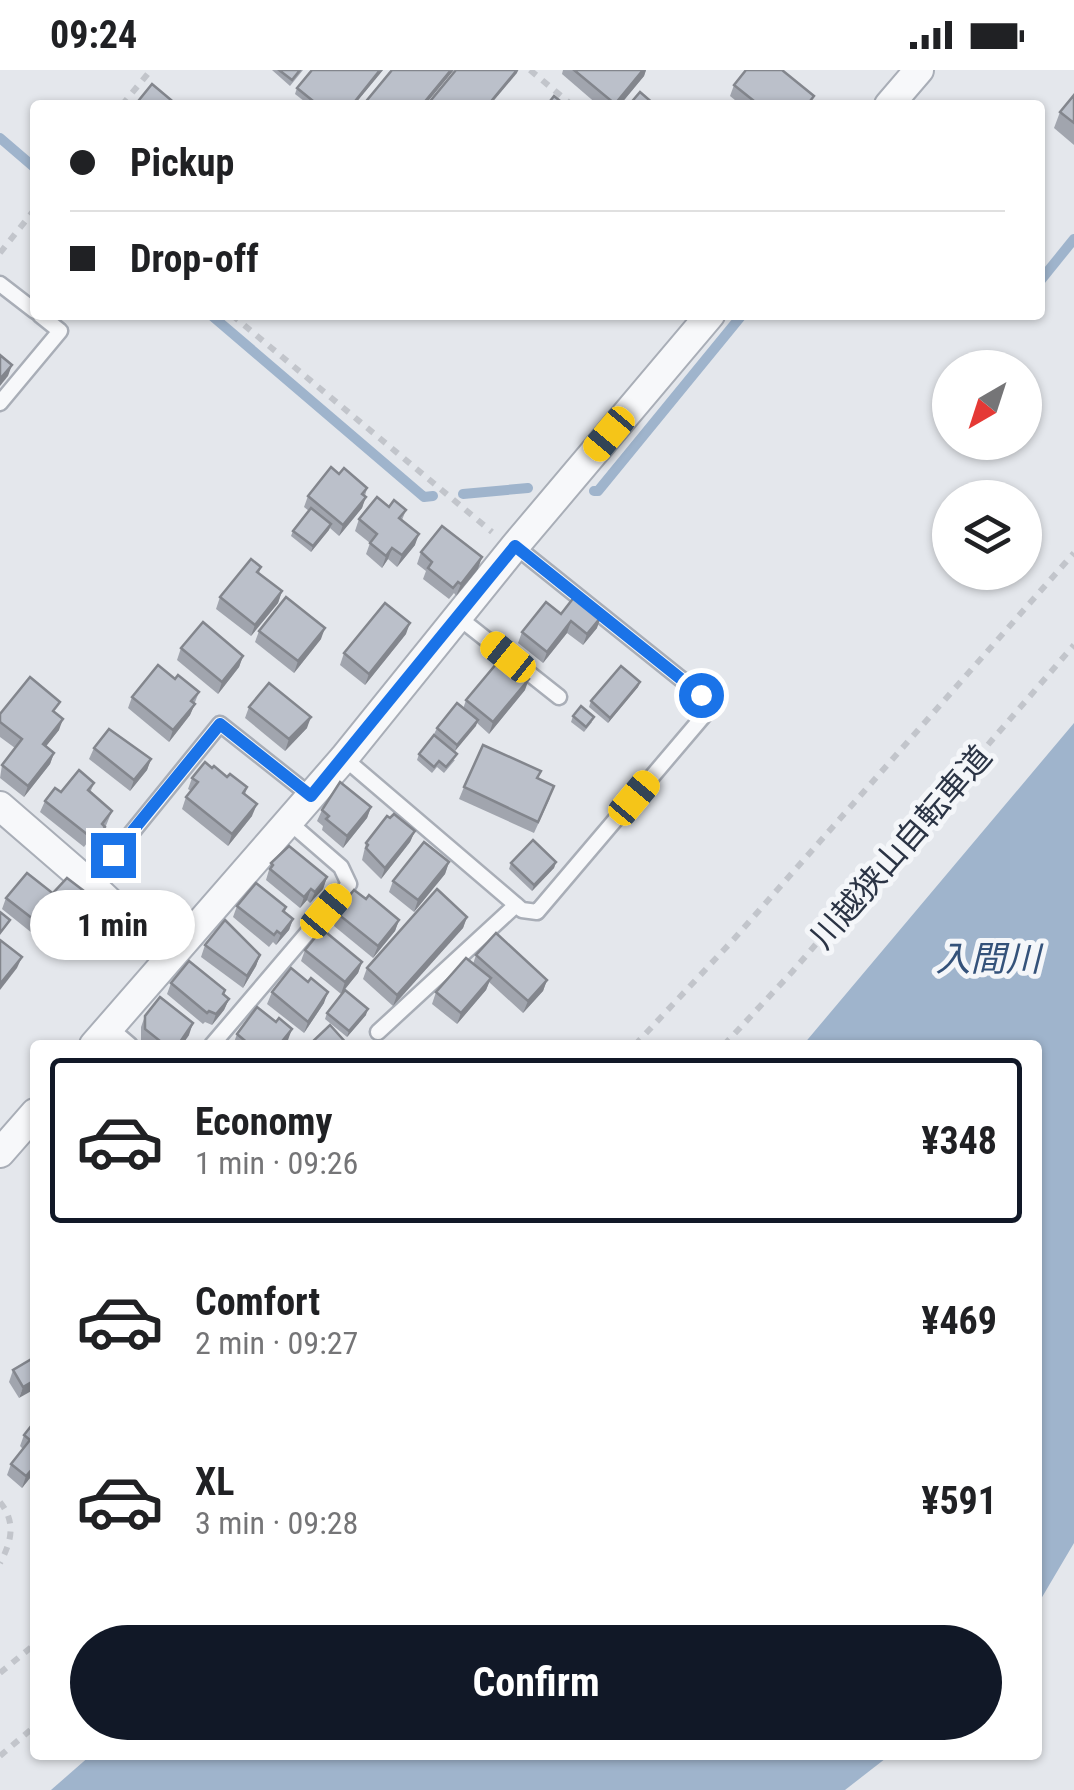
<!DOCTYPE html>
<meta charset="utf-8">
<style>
body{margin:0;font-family:"Roboto Condensed","Noto Sans JP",sans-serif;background:#f2f2f2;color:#202124;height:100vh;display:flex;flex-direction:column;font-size:38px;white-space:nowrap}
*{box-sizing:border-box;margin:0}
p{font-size:32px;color:#757577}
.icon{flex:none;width:55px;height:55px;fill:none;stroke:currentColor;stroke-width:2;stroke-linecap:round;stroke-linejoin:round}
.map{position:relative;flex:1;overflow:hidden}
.sheet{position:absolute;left:30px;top:970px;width:1012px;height:720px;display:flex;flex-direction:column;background:#fff;border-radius:10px;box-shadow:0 2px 8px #0004}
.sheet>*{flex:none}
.guide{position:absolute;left:30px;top:30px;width:1015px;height:220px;border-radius:10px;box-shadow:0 2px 8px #0004;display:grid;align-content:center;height:220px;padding:0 40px;background:#fff}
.needle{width:65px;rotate:219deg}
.fabs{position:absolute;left:932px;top:280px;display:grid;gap:20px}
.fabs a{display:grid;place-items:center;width:110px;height:110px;border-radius:50%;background:#fff;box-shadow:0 2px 8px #0004;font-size:50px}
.end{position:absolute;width:45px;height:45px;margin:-22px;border:12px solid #1a73e8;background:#fff;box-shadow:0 0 0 5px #fff}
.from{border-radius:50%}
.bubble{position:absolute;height:70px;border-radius:35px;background:#fff;box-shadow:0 2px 8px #0004;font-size:32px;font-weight:700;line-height:70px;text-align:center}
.car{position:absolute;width:30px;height:60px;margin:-30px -15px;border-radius:12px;box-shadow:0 0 8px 2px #0007;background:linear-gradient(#f5c518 24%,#345 0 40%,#f5c518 0 76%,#345 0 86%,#f5c518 0)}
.guide b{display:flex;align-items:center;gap:35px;height:95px;font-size:38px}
.guide b+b{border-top:2px solid #e0e0e0}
.guide i{width:25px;height:25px;background:#202124}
ul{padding:18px 0 0;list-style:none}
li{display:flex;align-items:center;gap:30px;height:165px;margin:0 20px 15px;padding:0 20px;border:5px solid transparent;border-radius:10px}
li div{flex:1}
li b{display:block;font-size:38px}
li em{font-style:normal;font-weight:700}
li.selected{border-color:#111827}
li>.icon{width:90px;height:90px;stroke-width:1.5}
.button{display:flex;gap:20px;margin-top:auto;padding:20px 40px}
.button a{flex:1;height:115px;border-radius:60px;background:#111827;color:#fff;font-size:40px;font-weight:700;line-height:115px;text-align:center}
.status{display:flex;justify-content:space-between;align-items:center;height:70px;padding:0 50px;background:#fff;direction:ltr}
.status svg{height:28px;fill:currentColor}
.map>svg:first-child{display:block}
.water{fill:#9fb4cc}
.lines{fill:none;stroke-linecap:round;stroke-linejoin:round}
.stream{stroke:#9fb4cc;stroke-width:10}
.service-casing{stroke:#a9aeb7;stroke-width:19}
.minor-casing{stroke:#a9aeb7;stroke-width:32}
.path{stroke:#c2c5cb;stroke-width:6;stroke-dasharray:8 8;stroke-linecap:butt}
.service{stroke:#f7f8fa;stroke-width:14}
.minor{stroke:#f7f8fa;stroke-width:28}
.wall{fill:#a1a5ae}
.shaded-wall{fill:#83868d}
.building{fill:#bbc0ca;stroke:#83868d;stroke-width:2.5}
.route{stroke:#1a73e8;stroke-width:12}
.labels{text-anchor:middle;stroke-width:10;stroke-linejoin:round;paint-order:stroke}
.street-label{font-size:32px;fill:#2b3445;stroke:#f4f6f9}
.water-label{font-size:35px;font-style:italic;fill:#34527a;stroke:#f4f6f9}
</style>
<div class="status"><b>09:24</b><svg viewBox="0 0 49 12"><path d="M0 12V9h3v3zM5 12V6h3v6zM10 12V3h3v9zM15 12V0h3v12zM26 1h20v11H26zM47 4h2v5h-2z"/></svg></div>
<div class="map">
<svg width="1074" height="1720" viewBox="0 0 1074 1720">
<rect width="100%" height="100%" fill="#e4e7ec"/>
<g class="water">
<polygon points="1074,653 1074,1473 1038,1534 1038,975 803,975"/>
<polygon points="91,1685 890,1685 845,1720 51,1720"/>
</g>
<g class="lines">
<g class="stream">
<polyline points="0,68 35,98"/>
<polyline points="1040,211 1074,169"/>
<polyline points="211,245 424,427 433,426"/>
<polyline points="594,421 598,421 742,245"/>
<polyline points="463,424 528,418"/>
</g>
<g class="service-casing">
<g id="service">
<polyline points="0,214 35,241"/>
<polyline points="0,333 60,261 40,245"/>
<polyline points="458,547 559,627"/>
<polyline points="344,688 522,840 537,842 706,643 701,625 515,476"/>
<polyline points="90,814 220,654 311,726"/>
<polyline points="109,957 130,975"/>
<polyline points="378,962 516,835"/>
<polyline points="212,975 349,814 341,797 289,752"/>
</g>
</g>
<g class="minor-casing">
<g id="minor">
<polyline points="889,35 919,0"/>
<polyline points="0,736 90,814 169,888"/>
<polyline points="94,975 344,688 515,476 710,245"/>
<polyline points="0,1083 35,1043"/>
</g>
</g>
<g class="path">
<polyline points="530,0 572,35"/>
<polyline points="122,35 151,0"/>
<polyline points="0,183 35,139"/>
<polyline points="232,245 492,462"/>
<polyline points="635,975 734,869 1074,483"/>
<polyline points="724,975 792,902 1074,575"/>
<path d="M0,1432C16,1452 12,1471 0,1493"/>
<polyline points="0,1603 35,1574"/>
<polyline points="0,1686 35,1656"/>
</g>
<use href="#service" class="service"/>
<use href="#minor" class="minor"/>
</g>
<g class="wall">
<polygon points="272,0 303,0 290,16"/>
<polygon points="383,0 354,35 309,35 295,24 297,18"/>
<polygon points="563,0 646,0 644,6 620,35 598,35 562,4"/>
<polygon points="734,15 811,35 741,35 730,26"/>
<polygon points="1074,25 1074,75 1054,58 1060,42"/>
<polygon points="339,404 367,418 362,438 339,466 330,458 311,482 291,466 293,461 309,441 304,437 308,426"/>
<polygon points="389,437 406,440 402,450 415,475 397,497 388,489 382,498 366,484 370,473 355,461 359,449"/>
<polygon points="421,482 478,499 456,526 454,523 449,529 423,509 426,501 417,494"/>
<polygon points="261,497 259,503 282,521 278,533 251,566 216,539 220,527"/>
<polygon points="561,544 597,558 583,575 567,563 543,593 518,573 522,562"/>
<polygon points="259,561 321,569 294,603 255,572"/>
<polygon points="406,564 365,615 340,595 344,583"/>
<polygon points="181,578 243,586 239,597 218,624 177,590"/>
<polygon points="175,609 199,622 190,645 169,672 128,638 132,627"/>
<polygon points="640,612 638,617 608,653 589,637 591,631"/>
<polygon points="525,620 489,664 477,653 455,681 434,664 437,658 463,639 466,630"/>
<polygon points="249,637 307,658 285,681 245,648"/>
<polygon points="0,644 56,644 59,660 46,676 54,683 50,694 24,727 0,708 2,695 15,678 0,667"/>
<polygon points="573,646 592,652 584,662 571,652"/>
<polygon points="94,678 151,689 147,700 130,721 89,689"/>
<polygon points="419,684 455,690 444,703 437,697 432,703 417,690"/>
<polygon points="212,698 247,717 245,725 252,746 228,776 182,739 186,727 191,721 188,719 192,708"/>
<polygon points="538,708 550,728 534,763 459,729 464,717"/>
<polygon points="94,713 90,723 112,741 101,768 93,778 87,773 84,777 40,742 45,731 61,722"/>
<polygon points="371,737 367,748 343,778 322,760 323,756 317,751 322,740"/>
<polygon points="415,761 410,772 381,809 362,790 366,773"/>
<polygon points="449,792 445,804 414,842 389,822 393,811"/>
<polygon points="556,792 554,798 532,821 509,799 511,793"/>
<polygon points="271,793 327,807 323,819 310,833 307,830 300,838 266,810"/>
<polygon points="54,822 82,827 69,843 67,841 65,848 42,871 2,839 6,828 53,824"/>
<polygon points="366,829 399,850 395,861 373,888 334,856 338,839"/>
<polygon points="237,836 286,837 285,842 293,849 289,860 276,875 273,872 269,877 233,847"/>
<polygon points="467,847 463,858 393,936 363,909 367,898"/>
<polygon points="205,875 260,885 256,896 243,918 201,887"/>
<polygon points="305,880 362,892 358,903 341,924 301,891"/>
<polygon points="476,885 547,910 543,921 523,943 489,912 486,920 457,954 432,934 436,922 473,894"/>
<polygon points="171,913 225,920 224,925 229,929 224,940 212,955 205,952 203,954 167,924"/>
<polygon points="272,922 324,933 304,963 267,934"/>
<polygon points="327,943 366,945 347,967 325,949"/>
<polygon points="145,946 189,965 182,975 147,975 141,970 141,957"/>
<polygon points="237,964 288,970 284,975 233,975"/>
<polygon points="35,1287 19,1328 9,1312 13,1300"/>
<polygon points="35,1351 35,1412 30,1408 22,1418 7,1405 11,1394 23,1379 20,1376 24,1365"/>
</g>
<g class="shaded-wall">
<polygon points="380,0 383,0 354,35 352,35"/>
<polygon points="451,0 454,0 425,35 422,35"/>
<polygon points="517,0 518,0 517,3 490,35 488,35"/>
<polygon points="643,0 646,0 644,6 620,35 615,35"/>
<polygon points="12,295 8,306 0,316 0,309"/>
<polygon points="366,427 362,438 339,466 343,455"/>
<polygon points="331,454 329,460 311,482 313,476"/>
<polygon points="419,464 415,475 397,497 402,485"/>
<polygon points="392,478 388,489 382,498 386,486"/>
<polygon points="482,487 478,499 456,526 461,514"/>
<polygon points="282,521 278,533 251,566 255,555"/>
<polygon points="601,547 597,558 583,575 587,564"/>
<polygon points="571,551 567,563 543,593 547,582"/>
<polygon points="410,553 406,564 365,615 369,604"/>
<polygon points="325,558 321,569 294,603 298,591"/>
<polygon points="243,586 239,597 218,624 222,612"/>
<polygon points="529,609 525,620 489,664 493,652"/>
<polygon points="640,612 638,617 608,653 610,648"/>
<polygon points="195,634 190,645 169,672 173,660"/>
<polygon points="311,647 307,658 285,681 289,669"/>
<polygon points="63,649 59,660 39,685 43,674"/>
<polygon points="478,650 476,656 455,681 457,675"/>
<polygon points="54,683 50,694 24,727 28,716"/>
<polygon points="151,689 147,700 130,721 134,710"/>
<polygon points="257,734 252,746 228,776 232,764"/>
<polygon points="371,737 367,748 343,778 347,766"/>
<polygon points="105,757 101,768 93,778 98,767"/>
<polygon points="415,761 410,772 381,809 385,798"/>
<polygon points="449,792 445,804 414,842 418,830"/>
<polygon points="556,792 554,798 532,821 534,815"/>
<polygon points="327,807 323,819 310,833 315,822"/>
<polygon points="311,819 307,830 300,838 304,827"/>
<polygon points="69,836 65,848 42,871 46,859"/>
<polygon points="467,847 463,858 393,936 397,925"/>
<polygon points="293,849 289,860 276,875 281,864"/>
<polygon points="399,850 395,861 373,888 378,876"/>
<polygon points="260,885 256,896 243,918 247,906"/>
<polygon points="22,887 17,898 0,920 0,914"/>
<polygon points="362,892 358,903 341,924 345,912"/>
<polygon points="491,908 486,920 457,954 461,943"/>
<polygon points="547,910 543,921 523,943 528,931"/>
<polygon points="328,922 324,933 304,963 308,952"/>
<polygon points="229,929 224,940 212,955 216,944"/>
<polygon points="368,939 366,945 347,967 349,961"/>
<polygon points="193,953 189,965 182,975 178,975"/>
<polygon points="292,959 288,970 284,975 279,975"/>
<polygon points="35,1310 35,1319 19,1328 23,1317"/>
<polygon points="34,1397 30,1408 22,1418 26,1406"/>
</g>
<g class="building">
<polygon points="279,0 300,0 292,10"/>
<polygon points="312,0 380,0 352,35 318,35 297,18"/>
<polygon points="392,0 451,0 422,35 363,35"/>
<polygon points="456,0 517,0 488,35 427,35"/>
<polygon points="574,0 643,0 615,34"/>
<polygon points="746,0 782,0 814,26 807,35 759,35 734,15"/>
<polygon points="152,14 177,35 135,35"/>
<polygon points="640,22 655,35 629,35"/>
<polygon points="1074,25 1074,53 1060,42"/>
<polygon points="554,26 565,35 547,35"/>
<polygon points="0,285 12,295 0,309"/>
<polygon points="331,397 339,404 344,398 367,418 362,424 366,427 343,455 308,426"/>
<polygon points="377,427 389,437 394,430 406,440 399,448 419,464 402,485 392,478 386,486 370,473 377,464 359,449"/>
<polygon points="311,438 331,454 313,476 293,461"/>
<polygon points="442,456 482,487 461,514 458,512 453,518 428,498 432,492 421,482"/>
<polygon points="251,489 261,497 257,502 282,521 255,555 220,527"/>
<polygon points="575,526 601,547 587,564 571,551 547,582 522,562 546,532 561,544"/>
<polygon points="286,527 325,558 298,591 259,561"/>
<polygon points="385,533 410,553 369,604 344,583"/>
<polygon points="203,552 243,586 222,612 181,578"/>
<polygon points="502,587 529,609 493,652 466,630"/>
<polygon points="158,595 175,609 178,605 199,622 191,631 195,634 173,660 132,627"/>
<polygon points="621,596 640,612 610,648 591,631"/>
<polygon points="30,607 60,632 53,641 63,649 43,674 54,683 28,716 2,695 22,669 0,652 0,644"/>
<polygon points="269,613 311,647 289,669 249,637"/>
<polygon points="457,633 478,650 457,675 437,658"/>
<polygon points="581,636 594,647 586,657 573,646"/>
<polygon points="109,659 151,689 134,710 94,678"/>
<polygon points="434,665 457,684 446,697 439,691 434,697 419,684"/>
<polygon points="483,675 541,701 537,708 554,716 538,752 464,717"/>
<polygon points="205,692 212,698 214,696 227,707 230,704 247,717 243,723 257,734 232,764 186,727 198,712 192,708"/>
<polygon points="79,700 94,713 88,720 112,741 102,754 105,757 98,767 91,762 88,765 45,731 55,718 61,722"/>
<polygon points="340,712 371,737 347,766 326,749 329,746 322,740"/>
<polygon points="394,744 415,761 385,798 366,778 368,775 366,773 387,746 390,748"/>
<polygon points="533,770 556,792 534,815 511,793"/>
<polygon points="424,772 449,792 418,830 393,811"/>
<polygon points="289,776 327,807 315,822 311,819 304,827 270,799 273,795 271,793"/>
<polygon points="27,803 69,836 46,859 6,828"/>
<polygon points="67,808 84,821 71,837 54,822"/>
<polygon points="256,813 286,837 283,841 293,849 281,864 277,861 274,865 237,836"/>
<polygon points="437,819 467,847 397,925 367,898"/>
<polygon points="354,820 366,829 369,825 399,850 378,876 338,844 341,841 338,839"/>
<polygon points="0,842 10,850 0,863"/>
<polygon points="225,850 260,885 247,906 205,875"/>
<polygon points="322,859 362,892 345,912 305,880"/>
<polygon points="496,863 547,910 528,931 476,885"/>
<polygon points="0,870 22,887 0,914"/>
<polygon points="466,888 491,908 461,943 436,922"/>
<polygon points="189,891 225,920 223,924 229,929 216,944 209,941 207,943 171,913"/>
<polygon points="291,898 308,912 311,908 328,922 308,952 272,922"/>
<polygon points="345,920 368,939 349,961 327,943"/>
<polygon points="160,927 193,953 178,975 165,975 145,959 145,946"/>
<polygon points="257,937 276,952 279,948 292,959 279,975 250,975 237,964"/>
<polygon points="330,955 348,975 309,975"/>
<polygon points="35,1287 35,1310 23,1317 13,1300"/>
<polygon points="35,1351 35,1398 34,1397 26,1406 11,1394 30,1370 24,1365"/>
</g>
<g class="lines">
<polyline class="route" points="113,785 220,654 311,726 515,476 701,625"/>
</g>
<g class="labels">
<g class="street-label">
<text transform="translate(901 777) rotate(-49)" y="11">川越狭山自転車道</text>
</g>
<g class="water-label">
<text x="988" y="901">入間川</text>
</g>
</g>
</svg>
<div class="fabs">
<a><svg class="needle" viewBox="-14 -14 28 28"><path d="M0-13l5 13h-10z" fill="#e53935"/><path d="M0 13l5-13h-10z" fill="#757577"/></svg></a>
<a><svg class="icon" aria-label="layers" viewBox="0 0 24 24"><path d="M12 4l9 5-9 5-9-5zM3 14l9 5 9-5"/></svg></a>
</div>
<i class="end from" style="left:701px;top:625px"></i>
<i class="end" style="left:113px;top:785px"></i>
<div class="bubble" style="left:30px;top:820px;width:165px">1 min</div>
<i class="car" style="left:609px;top:364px;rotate:220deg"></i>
<i class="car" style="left:508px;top:587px;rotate:309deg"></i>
<i class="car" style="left:634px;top:728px;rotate:40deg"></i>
<i class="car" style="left:326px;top:841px;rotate:40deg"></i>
<div class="guide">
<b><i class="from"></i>Pickup</b>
<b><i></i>Drop-off</b>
</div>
<section class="sheet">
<ul>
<li class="selected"><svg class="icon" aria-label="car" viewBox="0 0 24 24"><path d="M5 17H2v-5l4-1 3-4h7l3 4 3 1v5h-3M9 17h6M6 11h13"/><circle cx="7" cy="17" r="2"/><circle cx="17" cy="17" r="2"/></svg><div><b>Economy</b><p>1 min · 09:26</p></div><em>¥348</em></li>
<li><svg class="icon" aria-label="car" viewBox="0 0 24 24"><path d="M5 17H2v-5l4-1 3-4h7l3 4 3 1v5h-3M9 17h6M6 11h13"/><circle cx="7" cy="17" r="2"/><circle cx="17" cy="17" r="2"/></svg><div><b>Comfort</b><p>2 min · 09:27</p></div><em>¥469</em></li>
<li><svg class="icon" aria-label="car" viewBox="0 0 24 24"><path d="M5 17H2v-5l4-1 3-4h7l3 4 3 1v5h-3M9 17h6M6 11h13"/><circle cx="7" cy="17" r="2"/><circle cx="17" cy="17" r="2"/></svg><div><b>XL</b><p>3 min · 09:28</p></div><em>¥591</em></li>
</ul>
<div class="button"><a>Confirm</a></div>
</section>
</div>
